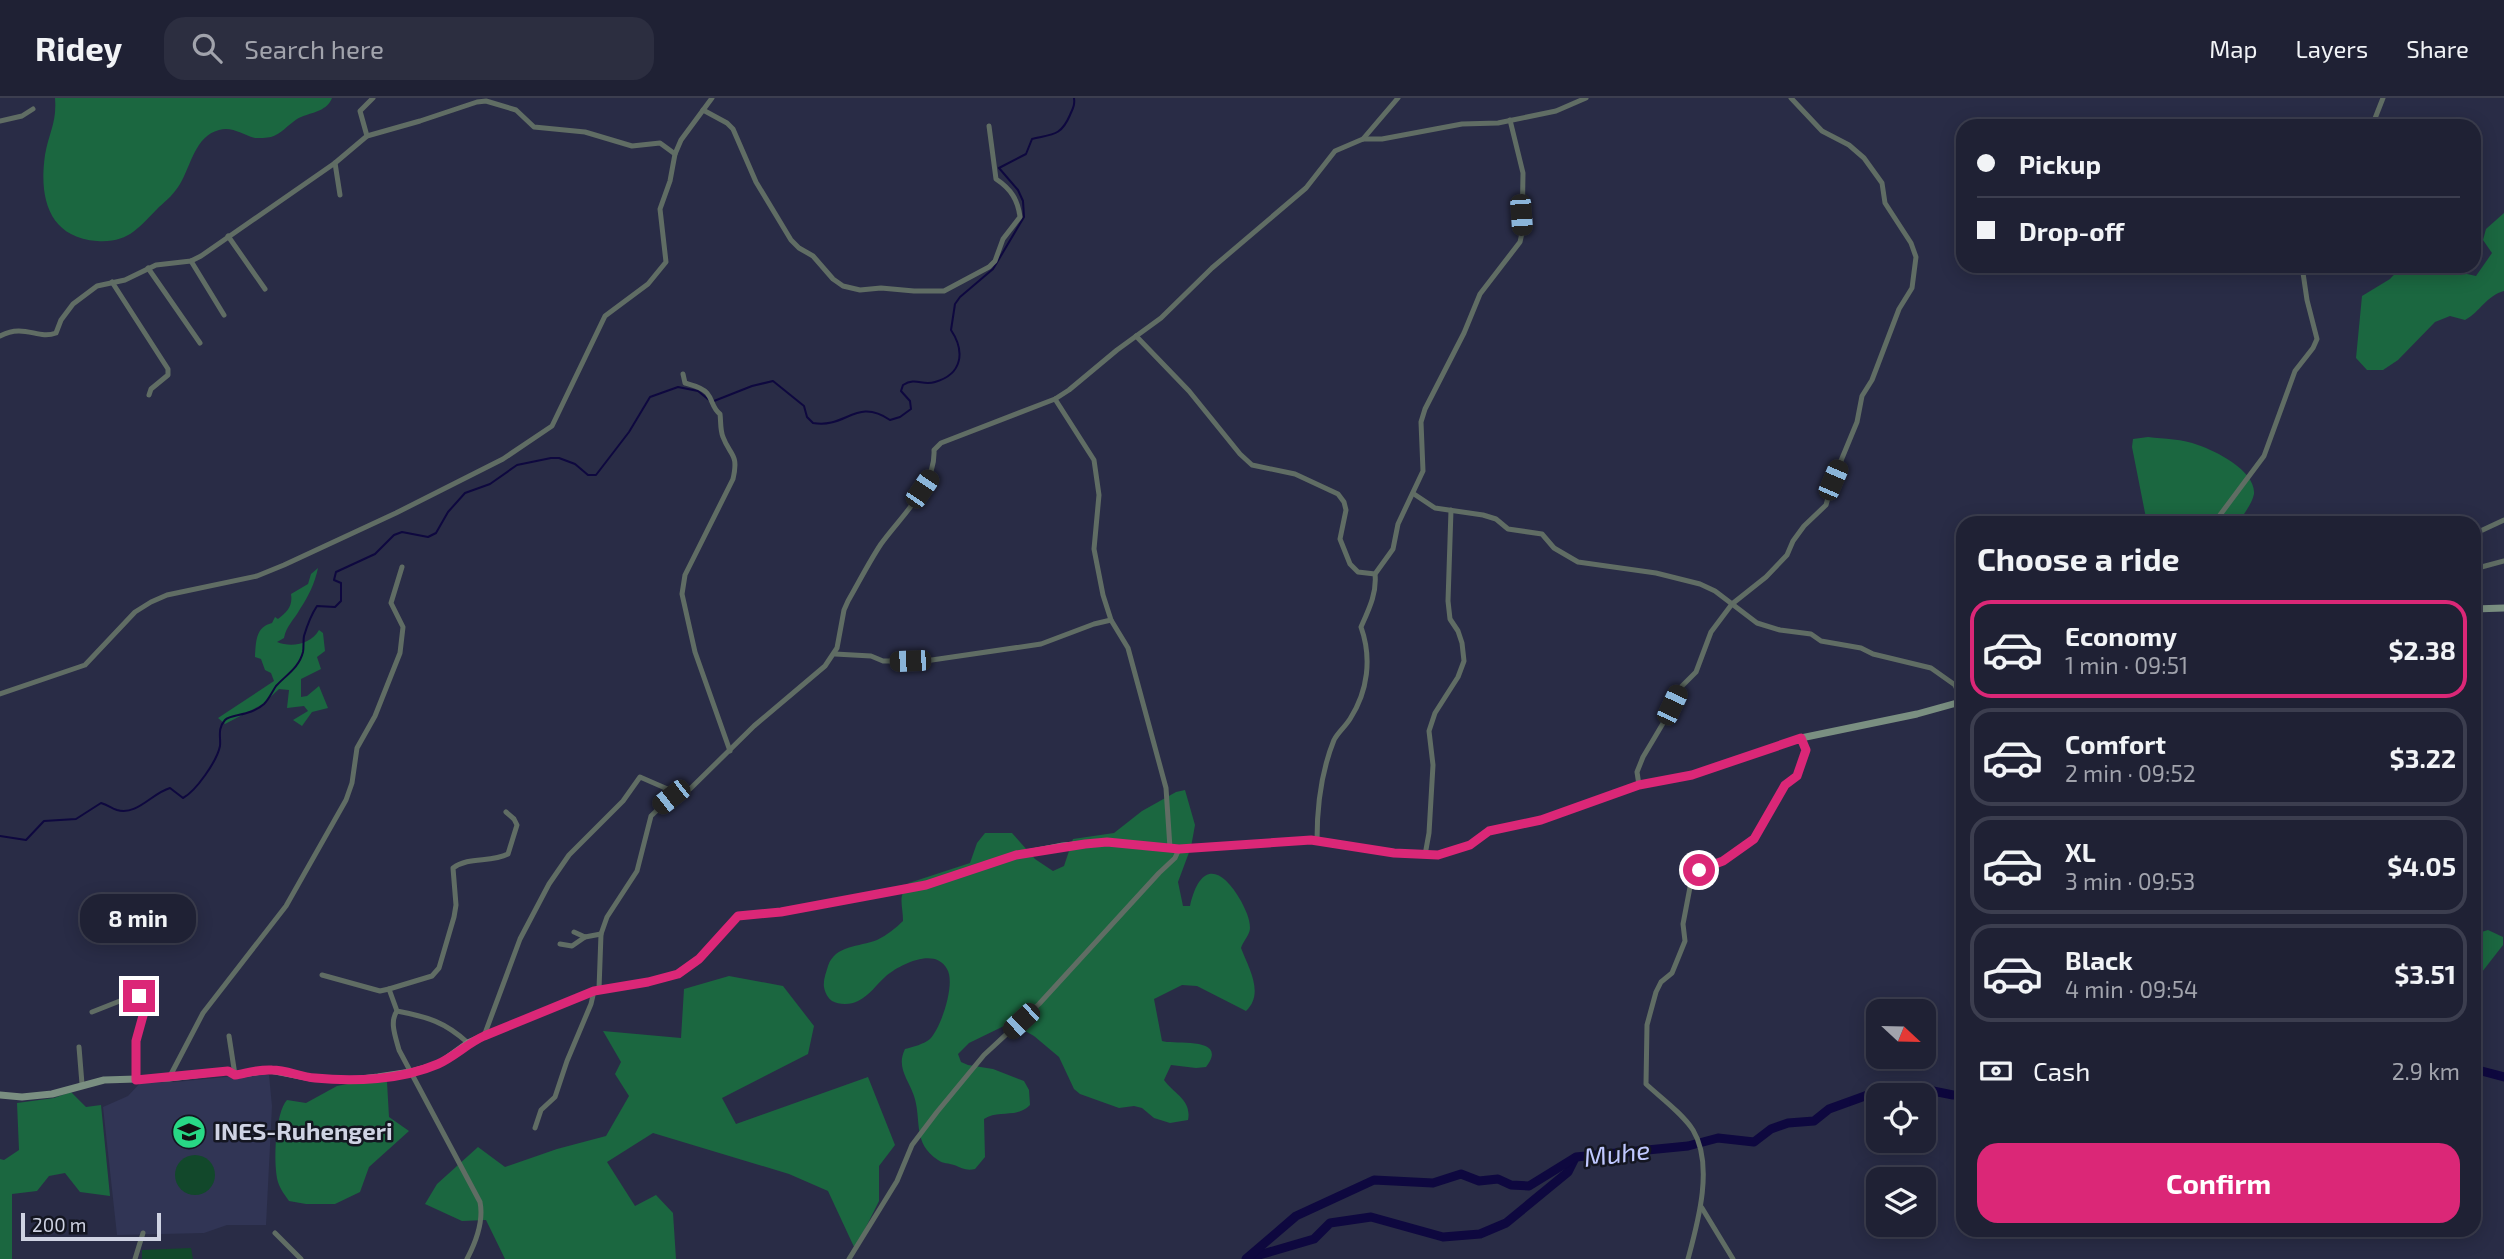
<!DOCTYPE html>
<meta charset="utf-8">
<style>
body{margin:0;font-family:"Exo 2",sans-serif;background:#2c2e40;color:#f1f3f6;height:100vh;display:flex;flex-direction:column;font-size:26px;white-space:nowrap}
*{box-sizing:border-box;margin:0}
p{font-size:23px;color:#a1a3ac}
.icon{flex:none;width:38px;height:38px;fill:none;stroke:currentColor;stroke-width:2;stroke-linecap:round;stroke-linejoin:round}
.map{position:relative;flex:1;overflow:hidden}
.drawer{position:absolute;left:1956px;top:418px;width:525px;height:721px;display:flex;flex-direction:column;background:#1f2134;border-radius:21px;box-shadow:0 4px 18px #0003,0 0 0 2px #3c3e4f}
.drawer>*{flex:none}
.hud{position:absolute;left:1956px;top:21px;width:525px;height:154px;border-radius:21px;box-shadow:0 4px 18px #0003,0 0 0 2px #3c3e4f;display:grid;align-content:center;height:154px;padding:0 21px;background:#1f2134}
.needle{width:46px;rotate:112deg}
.controls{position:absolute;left:1866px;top:901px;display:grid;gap:14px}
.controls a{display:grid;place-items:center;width:70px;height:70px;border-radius:14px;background:#1f2134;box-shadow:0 4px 18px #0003,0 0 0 2px #3c3e4f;font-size:35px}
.scale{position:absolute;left:21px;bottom:18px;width:140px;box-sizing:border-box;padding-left:7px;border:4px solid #cfd3e3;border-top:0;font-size:19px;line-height:24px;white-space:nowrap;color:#cfd3e3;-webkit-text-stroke:5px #141621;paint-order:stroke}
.end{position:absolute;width:32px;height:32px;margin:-16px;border:9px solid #db2777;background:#fff;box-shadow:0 0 0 4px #fff}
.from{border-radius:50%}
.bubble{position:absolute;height:49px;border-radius:21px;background:#1f2134;box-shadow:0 4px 18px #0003,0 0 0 2px #3c3e4f;font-size:23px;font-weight:700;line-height:49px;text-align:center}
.car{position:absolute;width:21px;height:42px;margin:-21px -10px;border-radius:9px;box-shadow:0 0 5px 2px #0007;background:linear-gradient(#222 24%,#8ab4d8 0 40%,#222 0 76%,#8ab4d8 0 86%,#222 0)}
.hud b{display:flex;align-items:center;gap:24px;height:66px;font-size:26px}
.hud b+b{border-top:2px solid #3c3e4f}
.hud i{width:18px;height:18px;background:#f1f3f6}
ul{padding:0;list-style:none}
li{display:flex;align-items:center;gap:21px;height:98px;margin:0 14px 10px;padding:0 7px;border:4px solid #3c3e4f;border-radius:21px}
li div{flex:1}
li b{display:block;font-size:26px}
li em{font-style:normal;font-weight:700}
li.on{border-color:#db2777}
li>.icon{width:63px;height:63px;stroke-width:1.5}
h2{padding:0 21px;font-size:32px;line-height:84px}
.pay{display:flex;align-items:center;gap:18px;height:77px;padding:0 21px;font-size:26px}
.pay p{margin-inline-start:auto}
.primary-button{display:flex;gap:14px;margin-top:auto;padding:14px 21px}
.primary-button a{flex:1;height:80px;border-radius:21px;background:#db2777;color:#fff;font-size:28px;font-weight:700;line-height:80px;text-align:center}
header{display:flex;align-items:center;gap:42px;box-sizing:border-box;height:98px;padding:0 35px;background:#1f2134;border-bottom:2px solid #3c3e4f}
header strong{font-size:33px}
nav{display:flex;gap:38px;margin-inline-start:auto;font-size:24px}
.search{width:490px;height:63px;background:#2c2e40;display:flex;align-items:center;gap:18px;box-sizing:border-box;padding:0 24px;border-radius:21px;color:#a1a3ac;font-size:26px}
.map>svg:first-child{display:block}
.built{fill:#313555}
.green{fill:#12482b}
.forest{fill:#1b6740}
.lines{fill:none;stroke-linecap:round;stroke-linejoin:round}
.stream{stroke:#0e083f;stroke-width:2}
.river{stroke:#0e083f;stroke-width:9}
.street{stroke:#606d64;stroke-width:5}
.secondary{stroke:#7a8f81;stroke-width:7}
.route{stroke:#db2777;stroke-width:9}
.labels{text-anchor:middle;stroke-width:5;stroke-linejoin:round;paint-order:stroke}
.poi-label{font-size:24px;font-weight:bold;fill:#cfd3e3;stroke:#141621;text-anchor:start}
.water-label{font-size:26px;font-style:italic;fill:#c0c8ff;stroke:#141621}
</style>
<header>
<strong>Ridey</strong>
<div class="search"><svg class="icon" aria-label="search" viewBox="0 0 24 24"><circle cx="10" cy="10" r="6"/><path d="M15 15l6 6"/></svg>Search here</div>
<nav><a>Map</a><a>Layers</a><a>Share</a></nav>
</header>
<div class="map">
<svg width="2504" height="1161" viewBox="0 0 2504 1161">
<rect width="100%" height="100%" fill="#292c46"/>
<polygon class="built" points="256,976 269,977 272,1008 266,1127 227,1127 204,1135 117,1137 103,1009 128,998 142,983 175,984"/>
<g class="green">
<circle cx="195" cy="1077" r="20"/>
<polygon points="191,1150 193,1161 142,1161 142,1152"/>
</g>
<g class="forest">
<path d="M55,0H332C326,15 309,14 297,21C289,26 280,37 271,39C267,40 259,40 255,40C243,37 232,28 219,32C195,38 191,68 180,86C174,96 167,102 159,109C138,130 129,145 97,143C48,139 39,99 45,57C49,34 57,25 55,0Z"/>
<path d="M2504,115V193C2486,198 2481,213 2465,222L2450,218L2435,224L2398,262L2383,272H2367L2356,260L2362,198L2390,181L2402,168H2431L2476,178L2492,155L2483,142L2486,131Z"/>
<path d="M2148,339C2164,341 2183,341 2198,347C2216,353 2256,373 2254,396C2252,406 2243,417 2238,425H2147L2132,349L2133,341Z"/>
<path d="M318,470C315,485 308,499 300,511C294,522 286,528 284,540L277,544C292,550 311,546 319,532L323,535L325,553L317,559L321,571L301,581V599L307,598L319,588L328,610L312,614L302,628L293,622L308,613L304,608L287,610L289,592L279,591L263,606L225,626L218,620L274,583L271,575L265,572L261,561L255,559C256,545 255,529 272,525L275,519L278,521C287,514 293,508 291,496L308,486L311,476Z"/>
<path d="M1185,692L1195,727L1191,749L1178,784L1183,808H1190C1200,764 1221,768 1241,803C1245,811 1250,820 1250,830C1250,837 1243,843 1241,850C1248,869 1265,895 1246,913L1197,888L1182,887L1154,901L1162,943C1174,947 1230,938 1206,969L1196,970L1171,967L1164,982C1174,996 1192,1002 1188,1022L1170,1025L1154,1020L1142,1010L1134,1008L1119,1010L1080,996L1074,991L1059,959L1034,938L1020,930L1004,928L969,945L958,956L961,964L968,967L993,971L1024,983L1029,992L1030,1007C1016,1021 999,1011 984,1021L985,1059L975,1071C966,1073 962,1070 954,1067C949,1065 943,1066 938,1062C912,1045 922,1022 914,998C908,981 896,969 905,951C913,949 924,946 930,941C941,930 956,885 947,871C935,849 901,866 886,878C877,886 869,898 858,903C851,907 839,907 832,903C828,900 825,895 824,889C823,882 826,875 828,868C835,847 859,849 877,842C887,837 896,830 903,823C903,807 897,798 909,785L970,765L977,745L985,735H1012L1035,761L1053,773L1064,768L1073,741L1114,735L1142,713L1176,694Z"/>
<polygon points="2488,832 2503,839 2503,847 2475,883 2475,836"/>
<polygon points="729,878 783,888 814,928 808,956 722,1000 736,1026 868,979 895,1047 879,1068 879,1103 855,1151 828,1093 789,1076 653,1035 607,1064 635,1108 656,1097 673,1115 676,1161 505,1161 486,1122 462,1123 425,1106 437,1086 478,1049 505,1069 557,1051 606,1038 629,998 615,976 621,964 603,933 681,940 684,891"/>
<path d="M357,984H387L389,1019L409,1033L369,1069L360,1094L335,1106H306L289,1103C285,1097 280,1091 278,1084C273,1066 275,1015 287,1002L306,1005L337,988Z"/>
<polygon points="71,994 86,1009 101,1007 110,1098 80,1094 65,1075 49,1078 37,1093 12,1096 12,1161 0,1161 0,1061 4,1062 19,1052 17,1005 54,1000"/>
</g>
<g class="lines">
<g class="stream">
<path d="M714,303L752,288L773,283L804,308L807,319L813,325C846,331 856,299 890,322L900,319L911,311L910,303L901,293L903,287C916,279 922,288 935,284C963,276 965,253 951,232L955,206L960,199L993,171L1024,119L1023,103L1018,92L999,70L1026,56L1032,41C1053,36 1061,38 1070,17C1073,10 1075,7 1074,0"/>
<path d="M0,738L26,742L44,723L76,721L101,705C108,707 111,710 117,712C137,718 152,695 170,690L183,700C196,693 217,663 220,648C221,639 217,631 225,622C231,616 251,618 264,606C269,601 272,594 276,588C286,577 299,570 303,554C304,549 303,543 304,538C307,528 311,517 317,508L335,509L341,503V485L334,482L336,474L375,456L394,437L402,434L428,439L436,435L448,414L465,395L490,386L517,367L551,360H559L575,366L588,377H596L629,334L650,299L678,289L698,293L709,302"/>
</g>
<g class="river">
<polyline points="2474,971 2504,979"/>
<polyline points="1249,1160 1314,1141 1330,1125 1371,1119 1443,1139 1480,1136 1506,1125 1568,1074 1575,1060"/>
<polyline points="1246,1161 1296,1118 1374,1082 1433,1085 1461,1076 1479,1083 1498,1081 1511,1087 1529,1088 1576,1059 1688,1048 1718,1040 1754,1044 1771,1031 1788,1025 1814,1023 1829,1011 1887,990 1908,988 1953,997 1959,997 1964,992"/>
</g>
<g class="street">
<path d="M703,12L727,25L733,31L756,84L791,142L799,150L813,158L833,181L843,188L860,192L881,190L914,193H944L989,169L995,163L1003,141L1020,119C1018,102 1011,91 996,81L989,28"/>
<polyline points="0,23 22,18 33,11"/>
<polyline points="2372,28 2383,0"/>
<polyline points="367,38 360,13 373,0"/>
<polyline points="1363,41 1398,0"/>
<polyline points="335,65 340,97"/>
<polyline points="228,138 265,191"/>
<polyline points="191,163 224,217"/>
<polyline points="148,170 200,245"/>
<polyline points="112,184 168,271 168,277 151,291 149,297"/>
<path d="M0,238C25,225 37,242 56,235L61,222L73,206L97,188L125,182L156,167L191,163L201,158L335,65L367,38L420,23L477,4L486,3L516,12L534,29L585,34L632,48L660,45L675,56"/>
<polyline points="1136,238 1189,293 1240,356 1252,367 1295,376 1338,396 1344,404 1346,412 1340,441 1350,466 1358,474 1375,476"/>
<path d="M683,276L685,285C692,287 702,289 707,295C713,302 712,310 720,316C721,323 720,332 723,339C730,358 739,355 733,381L685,477L682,496L695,554L730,653"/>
<polyline points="1055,301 1094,362 1099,397 1094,451 1103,497 1111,522 1128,550 1166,690 1170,750"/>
<polyline points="1414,396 1435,410 1483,417 1496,421 1508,431 1542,436 1554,450 1578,464 1656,475 1700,486 1715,493 1757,525 1780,532 1811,536 1821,543 1861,550 1873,556 1931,570 1955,587 1962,603"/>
<polyline points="2214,425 2264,358 2295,273 2313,250 2317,241 2307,202 2302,168"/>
<polyline points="2474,436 2504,422"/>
<polyline points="2474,471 2504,463"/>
<polyline points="835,556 871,558 883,563 925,563 1041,546 1094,526 1111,522"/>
<polyline points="0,596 85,567 135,514 151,504 167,497 257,478 284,467 396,415 503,361 552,328 605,218 648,186 666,164 660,111 670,83 675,56 681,42 712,0"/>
<polyline points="1639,687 1637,674 1643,659 1668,617 1680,590 1696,574 1711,534 1732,506 1766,479 1787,457 1793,443 1804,428 1826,407 1833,382 1857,324 1862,298 1872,282 1899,211 1912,190 1916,159 1911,145 1885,105 1882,85 1864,60 1849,47 1822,33 1791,0"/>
<path d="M1317,742C1317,708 1321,674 1334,642C1338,634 1345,629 1350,621C1368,593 1372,560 1361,529C1369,511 1377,495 1375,476L1393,451L1398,426L1423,373L1421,324L1425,311L1464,235L1480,196L1520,144L1522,135L1523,75L1510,22"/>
<polyline points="1425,757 1429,735 1433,667 1429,633 1435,615 1458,579 1464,563 1462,545 1458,533 1450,521 1448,503 1451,412"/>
<polyline points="574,834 585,839 601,836"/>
<polyline points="560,846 572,848 585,839"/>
<path d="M322,877L380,893L389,891L397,913C428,919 445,924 468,945"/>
<path d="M389,891L432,878L439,870L454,819L456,807L453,770C469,758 490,765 508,756L517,727L514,721L506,714"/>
<path d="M599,891L601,836L607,819L637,773L651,718L671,699L690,691L754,628L825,568L837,550L844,512L848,503C859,484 869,464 881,446C901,418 936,388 934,352L941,345L1055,301L1069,292L1117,252L1161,220L1212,170L1306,90L1335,53L1363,41H1382L1462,26L1498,25L1556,13L1586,0"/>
<path d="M397,913C389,924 396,940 399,952L480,1104C484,1124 476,1144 467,1161"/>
<polyline points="92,914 135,897 141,900 144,914 136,943 136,982"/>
<polyline points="229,938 235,977"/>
<polyline points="484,938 520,841 549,786 569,757 623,703 640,679 679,696"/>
<polyline points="79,949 82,986"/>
<polyline points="169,980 203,915 286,808 346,702 352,685 357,650 375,618 400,555 403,529 391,505 402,469"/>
<polyline points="535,1030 541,1012 555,999 567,963 591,906 594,893"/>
<polyline points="1702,1110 1733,1161"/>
<polyline points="275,1135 301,1161"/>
<polyline points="135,1161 143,1135"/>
<polyline points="849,1161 897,1083 912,1047 937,1014 984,957 1039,906 1159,775 1175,760 1179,751"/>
<path d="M1688,1161C1698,1124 1714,1067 1693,1032C1682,1015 1661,1000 1646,986L1647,927L1656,894L1661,884L1672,875L1685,843L1683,826L1691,784L1699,772L1723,763L1753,741L1785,687L1797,678L1806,652L1801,640"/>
</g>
<g class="secondary">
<polyline points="2474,511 2504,510"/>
<polyline points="0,997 22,999 52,996 104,982 169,980 228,973 235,977 270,972 311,980 353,982 378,979 411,974 439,966 468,945 484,938 594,893 648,884 678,876 699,861 738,818 781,814 926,787 1016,757 1063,748 1107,744 1179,751 1311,742 1394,755 1438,757 1470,747 1489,733 1541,722 1639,687 1692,677 1801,640 1917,616 1964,603"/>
</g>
</g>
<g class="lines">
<path class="route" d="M139,898L145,907L144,914L136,943V982L228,973L235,977C247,975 260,971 272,972C287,972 300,979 315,980C354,984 401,982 438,966C454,959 468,945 484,938L594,893L648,884L678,876L699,861L738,818L781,814L926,787L1016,757L1085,746L1107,744L1179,751L1311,742L1394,755L1438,757L1470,747L1489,733L1541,722L1639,687L1692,677L1801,640L1806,652L1797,678L1785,687L1754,741L1723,763L1699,772"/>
</g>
<defs>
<g id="university-disc" transform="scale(1.75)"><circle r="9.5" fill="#28d885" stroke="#141621"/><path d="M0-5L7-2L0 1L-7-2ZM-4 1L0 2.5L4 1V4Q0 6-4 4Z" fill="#111"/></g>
</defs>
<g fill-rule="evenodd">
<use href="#university-disc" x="189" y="1034"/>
</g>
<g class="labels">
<g class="poi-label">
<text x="214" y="1042">INES-Ruhengeri</text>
</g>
<g class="water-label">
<text transform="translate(1617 1056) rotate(-7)" y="9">Muhe</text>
</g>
</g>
</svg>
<div class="controls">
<a><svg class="needle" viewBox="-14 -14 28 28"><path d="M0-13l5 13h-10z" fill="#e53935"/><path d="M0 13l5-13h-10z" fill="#a1a3ac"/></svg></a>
<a><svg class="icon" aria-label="locate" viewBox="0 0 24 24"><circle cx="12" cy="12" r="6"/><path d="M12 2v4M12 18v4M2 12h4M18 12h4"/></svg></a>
<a><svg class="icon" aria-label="layers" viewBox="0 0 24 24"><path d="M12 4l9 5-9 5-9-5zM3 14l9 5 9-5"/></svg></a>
</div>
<div class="scale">200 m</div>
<i class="end from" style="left:1699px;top:772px"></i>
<i class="end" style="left:139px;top:898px"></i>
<div class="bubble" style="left:80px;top:796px;width:116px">8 min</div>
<i class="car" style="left:1521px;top:117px;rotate:176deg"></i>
<i class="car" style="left:1833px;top:382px;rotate:23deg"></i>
<i class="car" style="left:922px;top:391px;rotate:34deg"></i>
<i class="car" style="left:910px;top:563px;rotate:268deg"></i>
<i class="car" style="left:1672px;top:607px;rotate:25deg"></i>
<i class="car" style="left:671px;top:699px;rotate:232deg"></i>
<i class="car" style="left:1021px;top:923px;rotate:227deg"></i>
<div class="hud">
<b><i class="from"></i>Pickup</b>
<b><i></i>Drop-off</b>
</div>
<section class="drawer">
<h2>Choose a ride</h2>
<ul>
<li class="on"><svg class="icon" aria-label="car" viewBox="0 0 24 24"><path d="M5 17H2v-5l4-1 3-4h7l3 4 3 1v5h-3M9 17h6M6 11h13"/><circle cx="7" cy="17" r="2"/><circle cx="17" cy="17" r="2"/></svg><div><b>Economy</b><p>1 min · 09:51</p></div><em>$2.38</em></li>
<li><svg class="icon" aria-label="car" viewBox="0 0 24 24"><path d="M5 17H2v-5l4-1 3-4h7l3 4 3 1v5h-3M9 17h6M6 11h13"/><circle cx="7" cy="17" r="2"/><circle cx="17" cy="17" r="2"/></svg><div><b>Comfort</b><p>2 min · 09:52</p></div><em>$3.22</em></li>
<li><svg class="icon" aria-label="car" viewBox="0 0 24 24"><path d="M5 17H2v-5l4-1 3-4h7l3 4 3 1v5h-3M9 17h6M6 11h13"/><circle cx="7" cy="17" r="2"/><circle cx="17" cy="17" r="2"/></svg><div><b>XL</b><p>3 min · 09:53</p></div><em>$4.05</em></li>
<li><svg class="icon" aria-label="car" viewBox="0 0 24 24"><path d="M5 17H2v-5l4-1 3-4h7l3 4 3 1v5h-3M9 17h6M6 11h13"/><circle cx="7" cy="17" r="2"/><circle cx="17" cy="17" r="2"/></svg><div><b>Black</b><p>4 min · 09:54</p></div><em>$3.51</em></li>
</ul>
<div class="pay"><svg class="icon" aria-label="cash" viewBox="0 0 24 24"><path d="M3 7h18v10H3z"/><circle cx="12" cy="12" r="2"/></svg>Cash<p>2.9 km</p></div>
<div class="primary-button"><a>Confirm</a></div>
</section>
</div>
